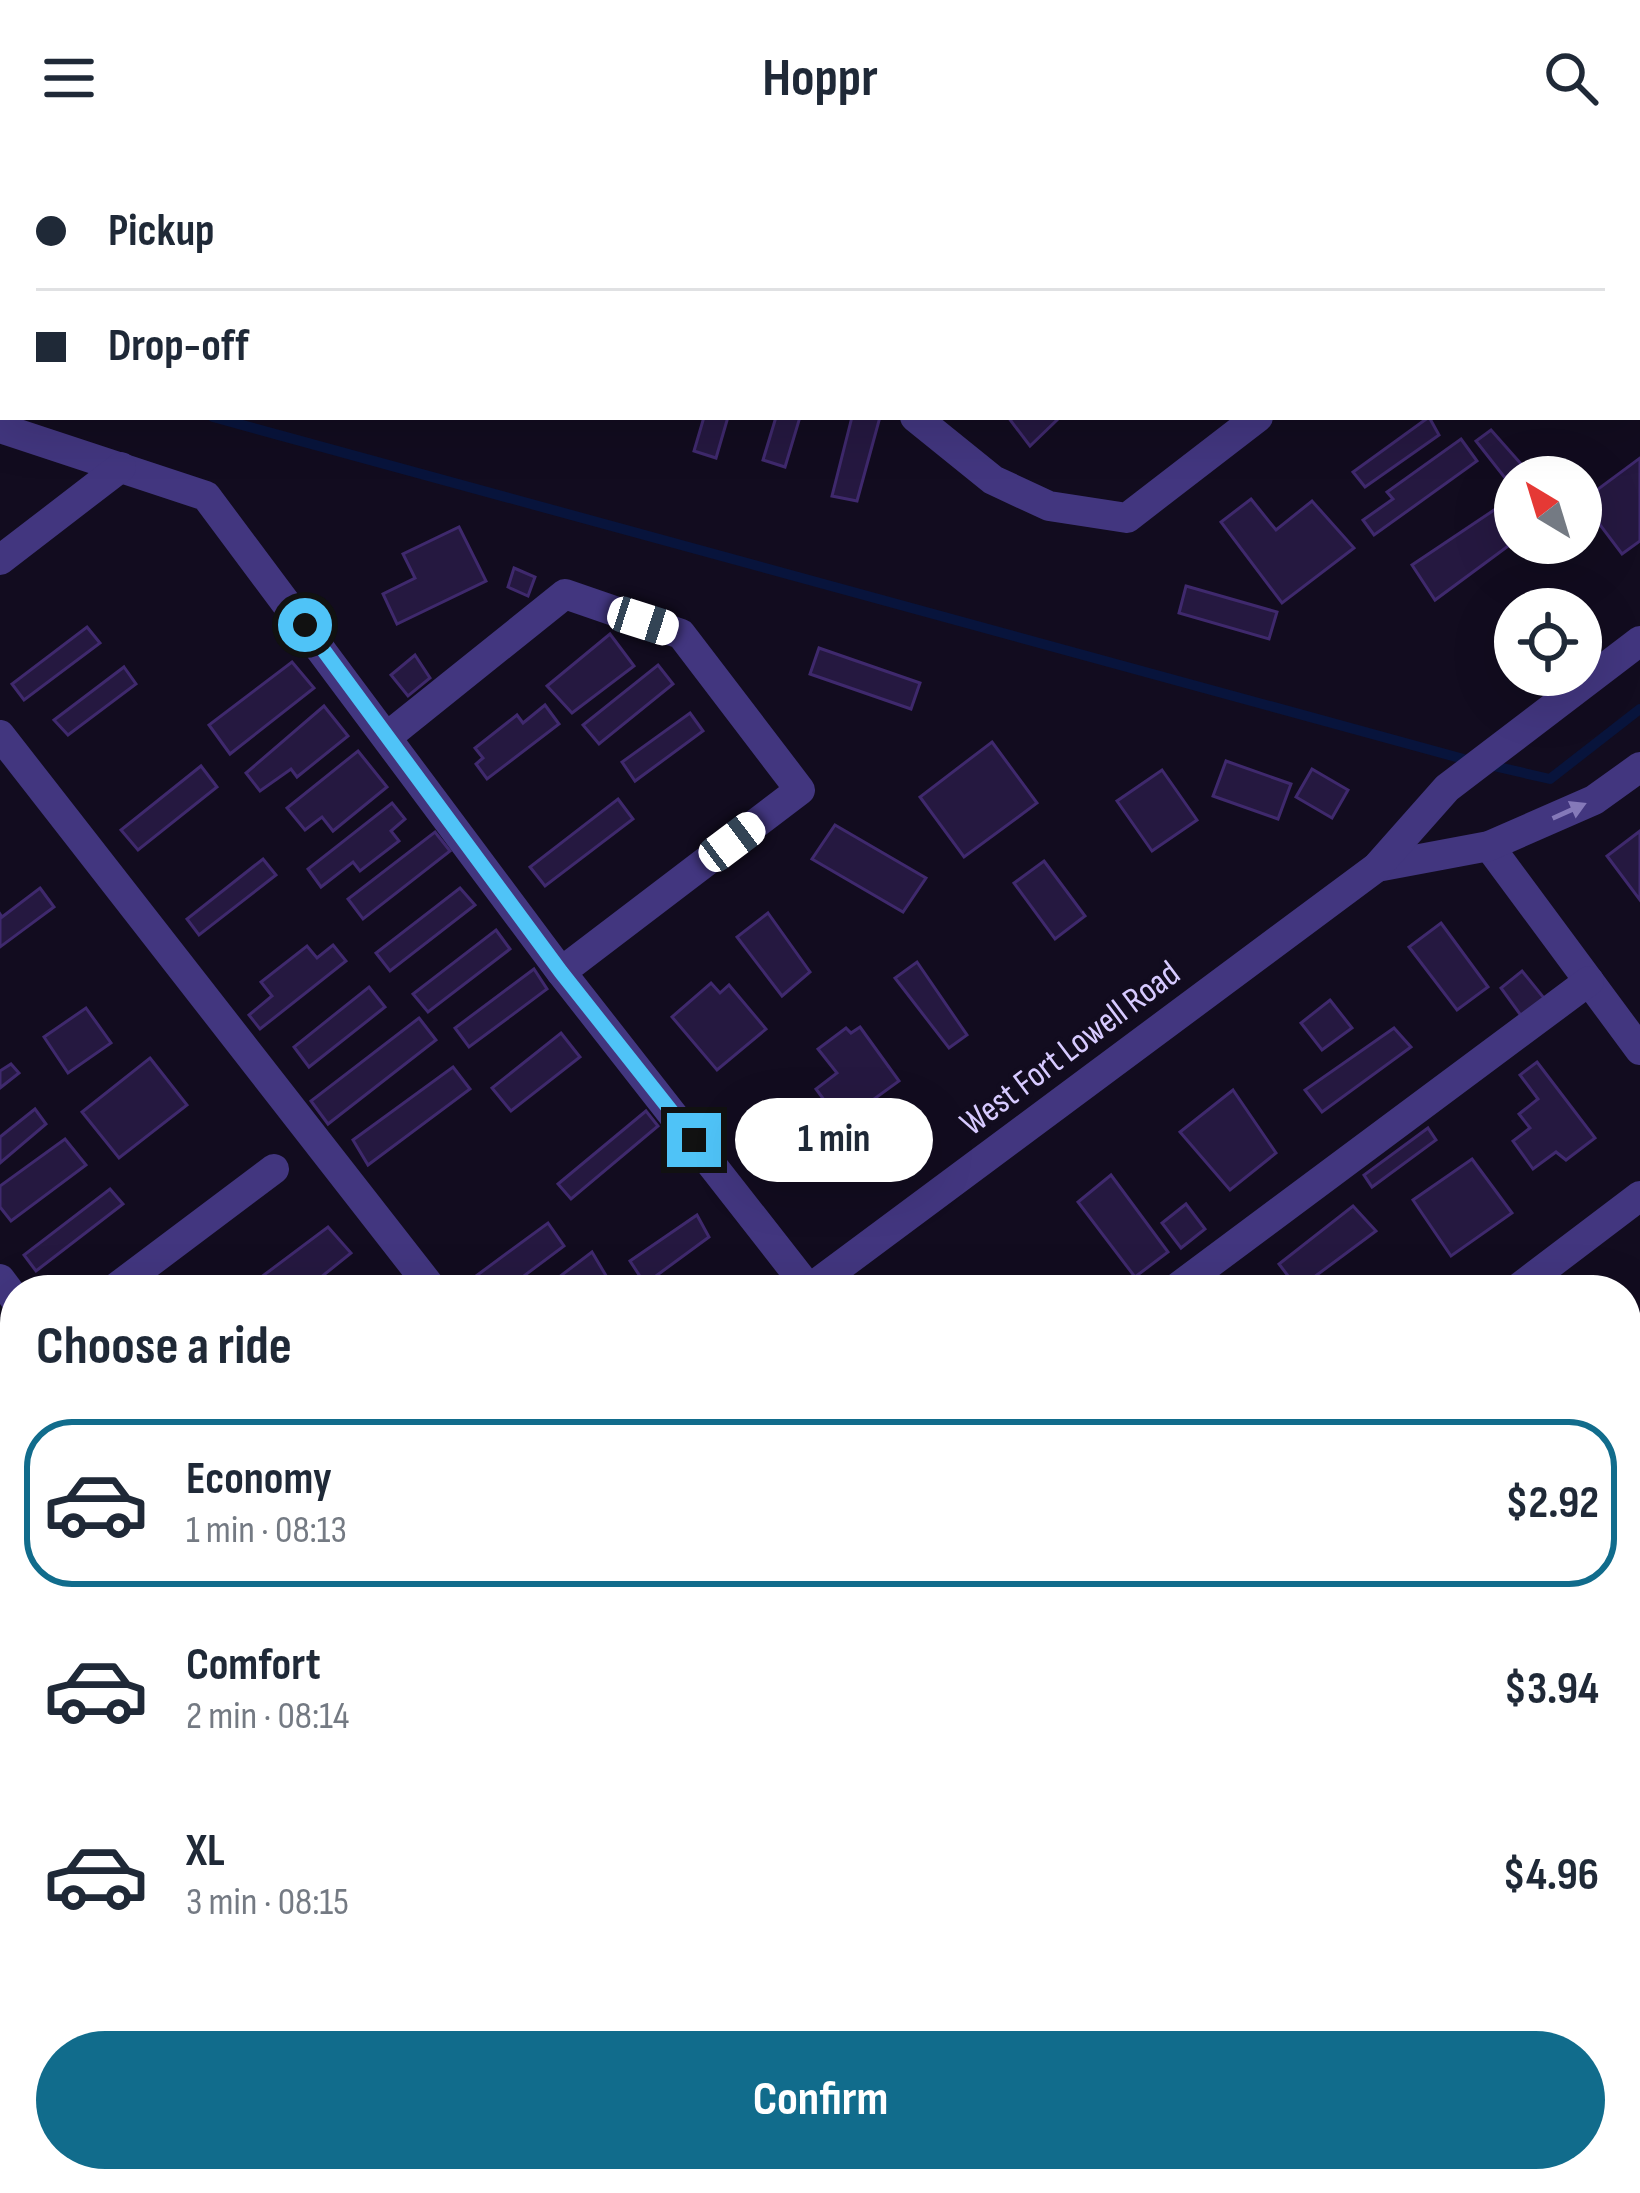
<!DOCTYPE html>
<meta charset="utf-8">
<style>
body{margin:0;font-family:"Sofia Sans Condensed",sans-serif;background:#f6f6f7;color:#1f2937;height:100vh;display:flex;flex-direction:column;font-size:45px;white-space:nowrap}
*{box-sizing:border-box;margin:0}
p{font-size:39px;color:#747a83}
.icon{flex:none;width:66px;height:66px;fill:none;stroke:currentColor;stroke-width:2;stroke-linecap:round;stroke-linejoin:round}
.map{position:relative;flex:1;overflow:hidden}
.sheet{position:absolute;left:0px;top:1119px;width:1641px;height:918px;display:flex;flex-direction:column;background:#fff;border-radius:48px 48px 0 0;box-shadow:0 12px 48px #0002}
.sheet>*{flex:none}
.guide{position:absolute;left:0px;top:0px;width:1641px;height:264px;box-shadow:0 12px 48px #0002;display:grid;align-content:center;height:264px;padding:0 36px;background:#fff}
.needle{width:78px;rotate:322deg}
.fabs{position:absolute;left:1494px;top:300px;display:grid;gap:24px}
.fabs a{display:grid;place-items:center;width:108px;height:108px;border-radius:50%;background:#fff;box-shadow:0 12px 48px #0002;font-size:60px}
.end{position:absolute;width:54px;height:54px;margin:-27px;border:15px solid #4fc3f7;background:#111;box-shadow:0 0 0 6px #111}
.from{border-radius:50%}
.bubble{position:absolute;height:84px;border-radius:42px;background:#fff;box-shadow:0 12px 48px #0002;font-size:39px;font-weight:700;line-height:84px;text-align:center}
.car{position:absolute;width:36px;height:72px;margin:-36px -18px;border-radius:15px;box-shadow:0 0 9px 3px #0007;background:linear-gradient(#fff 24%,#345 0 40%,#fff 0 76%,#345 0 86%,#fff 0)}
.guide b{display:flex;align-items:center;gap:42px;height:114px;font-size:45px}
.guide b+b{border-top:3px solid #e0e1e3}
.guide i{width:30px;height:30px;background:#1f2937}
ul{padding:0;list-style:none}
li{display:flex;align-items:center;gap:36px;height:168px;margin:0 24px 18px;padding:0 12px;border:6px solid transparent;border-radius:48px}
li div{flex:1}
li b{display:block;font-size:45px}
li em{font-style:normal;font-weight:700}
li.selected{border-color:#116c8c}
li>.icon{width:108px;height:108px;stroke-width:1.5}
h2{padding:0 36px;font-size:54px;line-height:144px}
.button{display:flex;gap:24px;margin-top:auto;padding:24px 36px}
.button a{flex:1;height:138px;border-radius:72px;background:#116c8c;color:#fff;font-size:48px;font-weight:700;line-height:138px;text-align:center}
header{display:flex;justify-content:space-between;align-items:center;height:156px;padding:0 36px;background:#fff;font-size:54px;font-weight:700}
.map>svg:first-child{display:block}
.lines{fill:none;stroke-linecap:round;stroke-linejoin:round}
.stream{stroke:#08143c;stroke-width:10}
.building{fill:#251840;stroke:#3f296d;stroke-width:3}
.minor{stroke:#42367f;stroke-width:30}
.oneway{fill:#8579b9}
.route{stroke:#4fc3f7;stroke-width:15}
.labels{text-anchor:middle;stroke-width:9;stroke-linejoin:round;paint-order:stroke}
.street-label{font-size:36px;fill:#d7caff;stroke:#120c1f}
</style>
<header><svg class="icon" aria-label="menu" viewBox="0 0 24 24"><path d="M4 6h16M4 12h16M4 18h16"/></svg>Hoppr<svg class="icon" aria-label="search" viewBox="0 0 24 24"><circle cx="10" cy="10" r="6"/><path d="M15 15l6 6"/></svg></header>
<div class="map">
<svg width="1640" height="2037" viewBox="0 0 1640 2037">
<rect width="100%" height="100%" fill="#120c1f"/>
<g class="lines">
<g class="stream">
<polyline points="0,203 3,203"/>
<polyline points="213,261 1471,605"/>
<polyline points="1489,609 1550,623 1640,553"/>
</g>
</g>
<g class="building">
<polygon points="704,261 728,261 716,302 694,295"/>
<polygon points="776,261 800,261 785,311 763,304"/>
<polygon points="852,261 880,261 857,345 832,340"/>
<polygon points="1008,261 1056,261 1058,263 1030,290"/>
<polygon points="1429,261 1439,279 1365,331 1353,316"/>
<polygon points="1491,274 1522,309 1505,322 1476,285"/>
<polygon points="1461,283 1477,305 1374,379 1363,364 1393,343 1387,336"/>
<polygon points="1640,302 1640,385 1622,398 1582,345"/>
<polygon points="1515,340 1515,385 1435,444 1412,409"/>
<polygon points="1251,343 1276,374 1312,345 1354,392 1282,447 1221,366"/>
<polygon points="459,371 486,425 397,468 383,438 415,422 403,398"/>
<polygon points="514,412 535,421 528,440 508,431"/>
<polygon points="1186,430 1277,456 1269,483 1179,457"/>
<polygon points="87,471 100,487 24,544 12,528"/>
<polygon points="610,478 634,510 572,557 547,530"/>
<polygon points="819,492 920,527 911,553 810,518"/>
<polygon points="415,499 430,522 408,540 391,519"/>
<polygon points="292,506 314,532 230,598 209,569"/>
<polygon points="658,509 673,528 599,588 583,569"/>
<polygon points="124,511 136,528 68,579 54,564"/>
<polygon points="545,549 559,568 487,623 476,608 483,602 475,592 517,559 523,567"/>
<polygon points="324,550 348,580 297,621 291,613 260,635 246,617"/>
<polygon points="690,557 703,575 635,625 622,606"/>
<polygon points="992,586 1037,647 964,701 920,641"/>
<polygon points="358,595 387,631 333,675 322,661 305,674 287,652"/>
<polygon points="1226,605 1291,628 1278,663 1213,640"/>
<polygon points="201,610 217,631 138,694 121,674"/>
<polygon points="1312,613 1348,634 1332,662 1296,641"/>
<polygon points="1162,614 1197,664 1152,695 1117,645"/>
<polygon points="618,643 633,663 545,730 530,711"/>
<polygon points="392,647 405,663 391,675 399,685 360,715 353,706 321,731 308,713"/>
<polygon points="835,669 926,722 903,756 812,703"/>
<polygon points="1640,675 1640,744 1607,700"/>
<polygon points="435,676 450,695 363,763 348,743"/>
<polygon points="263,703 276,719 199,779 187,763"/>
<polygon points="1044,705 1085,760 1055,783 1014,727"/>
<polygon points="40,732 54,751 0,791 0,758 2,761"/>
<polygon points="460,732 475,749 390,815 376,797"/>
<polygon points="768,757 810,816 782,840 737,781"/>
<polygon points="1441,767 1488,831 1457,854 1409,791"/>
<polygon points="496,774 510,793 428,856 413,838"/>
<polygon points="333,789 346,805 260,873 249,859 272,840 261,826 307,790 317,802"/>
<polygon points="917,806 967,879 949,892 895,822"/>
<polygon points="534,813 547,833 469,891 455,872"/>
<polygon points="1522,815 1544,842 1522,861 1501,832"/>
<polygon points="711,827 720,837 729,829 766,873 717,914 672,861"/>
<polygon points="369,831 385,851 309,911 294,891"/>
<polygon points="1330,844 1352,872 1322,894 1301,867"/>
<polygon points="86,852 111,887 68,917 44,881"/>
<polygon points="419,862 436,884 328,968 311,945"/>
<polygon points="860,871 899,925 841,967 816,933 837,917 818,893 846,872 851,877"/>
<polygon points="1394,872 1411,891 1322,956 1305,934"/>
<polygon points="561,877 580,901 511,955 492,932"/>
<polygon points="150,902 187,949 119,1002 82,956"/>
<polygon points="1537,906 1595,982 1566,1004 1556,996 1533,1013 1513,985 1530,972 1519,958 1538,943 1520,919"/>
<polygon points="11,908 19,917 0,932 0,915"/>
<polygon points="453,911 470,933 368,1009 353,984"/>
<polygon points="1233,934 1276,997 1230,1034 1180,976"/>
<polygon points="35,953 46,968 0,1007 0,981"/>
<polygon points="646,955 658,970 571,1043 558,1028"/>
<polygon points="1428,972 1436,984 1372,1031 1364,1019"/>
<polygon points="65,983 86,1009 11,1065 0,1051 0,1030"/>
<polygon points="1472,1003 1512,1057 1451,1100 1413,1044"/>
<polygon points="1111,1019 1168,1096 1135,1121 1078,1046"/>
<polygon points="110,1033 123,1048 36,1115 24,1099"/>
<polygon points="1186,1048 1205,1073 1181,1092 1162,1067"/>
<polygon points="1353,1050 1376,1075 1298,1133 1279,1108"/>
<polygon points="697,1059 709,1081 645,1128 630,1105"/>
<polygon points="548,1067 564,1090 505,1134 457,1134"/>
<polygon points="328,1071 351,1097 305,1134 244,1134"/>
<polygon points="592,1096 608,1123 592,1134 542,1134"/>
<polygon points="1640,1193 1640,1231 1626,1237 1626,1200"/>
<polygon points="0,1286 15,1306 15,1387 0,1398"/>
<polygon points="1626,1412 1633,1421 1640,1416 1640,1438 1626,1449"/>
<polygon points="7,1488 15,1499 15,1606 0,1616 0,1493"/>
<polygon points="1640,1622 1640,1675 1626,1657 1626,1634"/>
<polygon points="0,2012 22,2032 17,2037 0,2037"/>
<polygon points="124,2022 185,2022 167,2037 136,2037"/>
<polygon points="454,2022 484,2022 474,2037 444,2037"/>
<polygon points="533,2022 542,2022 559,2037 523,2037"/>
<polygon points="689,2022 714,2022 704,2037 679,2037"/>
<polygon points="874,2022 881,2022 901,2036 865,2037"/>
<polygon points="1201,2022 1248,2022 1241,2037 1194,2037"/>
<polygon points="1363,2022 1382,2022 1393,2037 1348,2037"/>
<polygon points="1406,2022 1437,2022 1450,2037 1418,2037"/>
<polygon points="1468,2022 1490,2022 1497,2031 1490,2037 1481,2037"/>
</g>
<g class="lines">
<g class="minor">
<polyline points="706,0 708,3"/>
<polyline points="1558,0 1560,3"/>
<polyline points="35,3 39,0"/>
<polyline points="932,3 935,0"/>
<polyline points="1593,3 1597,0"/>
<polyline points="0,31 3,28"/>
<polyline points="915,261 993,324 1049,350 1127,362 1258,261"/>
<polyline points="0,272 206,340 561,816 809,1133"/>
<polyline points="0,404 121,311"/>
<polyline points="0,579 433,1134"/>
<polyline points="388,580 565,438 681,478 800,634 561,816"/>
<polyline points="1489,690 1640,894"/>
<polyline points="1377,711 1489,690 1594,644 1640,611"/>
<polyline points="0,1123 15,1143"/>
<polyline points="113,1134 274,1013"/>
<polyline points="808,1134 1377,711 1447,632 1640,485"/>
<polyline points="1174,1134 1589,825"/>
<polyline points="1516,1134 1640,1040"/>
<polyline points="0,1219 15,1208"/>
<polyline points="1626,1306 1640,1296"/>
<polyline points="1626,1582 1640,1572"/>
<polyline points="0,1733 15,1722"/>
<polyline points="0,1922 15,1941"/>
<polyline points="78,2022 90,2037"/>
<polyline points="246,2022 258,2037"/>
<polyline points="574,2022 586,2037"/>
<polyline points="921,2022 933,2037"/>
<polyline points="1616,2022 1628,2037"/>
<polyline points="1105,2037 1106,2022"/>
<polyline points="1536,2037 1555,2022"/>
</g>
</g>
<defs><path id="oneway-solid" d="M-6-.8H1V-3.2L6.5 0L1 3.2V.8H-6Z" transform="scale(3)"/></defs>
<use class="oneway" href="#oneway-solid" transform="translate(1569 655) rotate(-24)"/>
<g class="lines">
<polyline class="route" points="305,469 561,816 694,984"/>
</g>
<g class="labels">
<g class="street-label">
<text transform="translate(1069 891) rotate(-37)" y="13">West Fort Lowell Road</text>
</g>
</g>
</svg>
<div class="fabs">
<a><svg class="needle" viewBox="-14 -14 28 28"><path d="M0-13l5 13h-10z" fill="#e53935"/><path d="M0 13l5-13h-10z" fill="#747a83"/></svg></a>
<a><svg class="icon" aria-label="locate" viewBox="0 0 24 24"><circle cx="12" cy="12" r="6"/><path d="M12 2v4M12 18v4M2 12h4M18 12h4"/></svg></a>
</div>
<i class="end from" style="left:305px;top:469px"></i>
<i class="end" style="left:694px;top:984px"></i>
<div class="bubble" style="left:735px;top:942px;width:198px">1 min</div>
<i class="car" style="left:643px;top:465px;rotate:108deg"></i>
<i class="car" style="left:732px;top:686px;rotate:53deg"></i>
<div class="guide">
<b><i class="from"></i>Pickup</b>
<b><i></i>Drop-off</b>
</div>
<section class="sheet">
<h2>Choose a ride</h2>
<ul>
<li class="selected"><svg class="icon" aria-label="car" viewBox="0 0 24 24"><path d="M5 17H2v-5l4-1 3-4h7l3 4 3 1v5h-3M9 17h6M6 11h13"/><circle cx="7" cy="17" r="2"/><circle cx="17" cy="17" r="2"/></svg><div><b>Economy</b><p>1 min · 08:13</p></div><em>$2.92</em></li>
<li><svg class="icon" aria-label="car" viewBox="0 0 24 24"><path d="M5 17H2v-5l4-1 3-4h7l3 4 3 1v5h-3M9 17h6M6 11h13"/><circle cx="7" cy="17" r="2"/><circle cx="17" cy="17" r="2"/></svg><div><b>Comfort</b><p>2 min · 08:14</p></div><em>$3.94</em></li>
<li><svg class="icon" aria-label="car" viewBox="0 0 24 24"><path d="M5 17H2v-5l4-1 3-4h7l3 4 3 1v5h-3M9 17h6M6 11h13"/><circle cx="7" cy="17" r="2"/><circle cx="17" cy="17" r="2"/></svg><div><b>XL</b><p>3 min · 08:15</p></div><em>$4.96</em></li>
</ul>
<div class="button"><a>Confirm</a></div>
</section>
</div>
